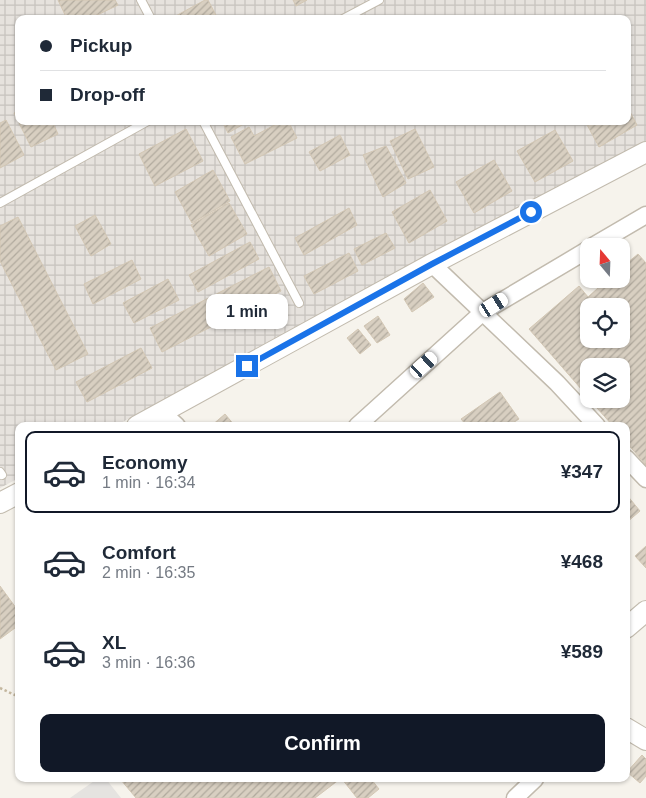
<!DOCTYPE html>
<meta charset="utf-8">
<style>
body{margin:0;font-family:Helvetica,sans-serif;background:#f2f2f3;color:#1f2937;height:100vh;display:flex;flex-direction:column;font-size:19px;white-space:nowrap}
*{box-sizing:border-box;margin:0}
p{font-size:16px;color:#747a83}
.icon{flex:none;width:28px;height:28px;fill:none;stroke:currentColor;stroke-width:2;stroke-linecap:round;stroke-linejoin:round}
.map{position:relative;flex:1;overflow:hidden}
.panel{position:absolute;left:15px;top:422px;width:615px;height:360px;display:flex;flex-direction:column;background:#fff;border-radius:10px;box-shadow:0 1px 4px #0004}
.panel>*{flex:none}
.banner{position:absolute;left:15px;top:15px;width:616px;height:110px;border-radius:10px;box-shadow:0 1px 4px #0004;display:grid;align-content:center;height:110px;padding:0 25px;background:#fff}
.needle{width:32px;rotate:341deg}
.fabs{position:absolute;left:580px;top:238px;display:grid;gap:10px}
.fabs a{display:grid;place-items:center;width:50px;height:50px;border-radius:10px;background:#fff;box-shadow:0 1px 4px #0004;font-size:25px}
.end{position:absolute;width:22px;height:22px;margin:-11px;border:6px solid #1a73e8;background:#fff;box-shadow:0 0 0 2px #fff}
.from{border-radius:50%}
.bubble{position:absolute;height:35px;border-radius:10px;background:#fff;box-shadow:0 1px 4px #0004;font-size:16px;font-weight:700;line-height:35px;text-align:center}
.car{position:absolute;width:15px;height:30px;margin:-15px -8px;border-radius:6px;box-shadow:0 0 4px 1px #0007;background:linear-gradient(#fff 24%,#345 0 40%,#fff 0 76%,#345 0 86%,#fff 0)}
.banner b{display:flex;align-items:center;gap:18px;height:48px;font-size:19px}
.banner b+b{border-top:1px solid #e0e1e3}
.banner i{width:12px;height:12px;background:#1f2937}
ul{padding:9px 0 0;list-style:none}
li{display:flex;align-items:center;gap:15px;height:82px;margin:0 10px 8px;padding:0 15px;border:2px solid transparent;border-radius:10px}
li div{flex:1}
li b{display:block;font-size:19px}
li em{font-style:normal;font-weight:700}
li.current{border-color:#111827}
li>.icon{width:45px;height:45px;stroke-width:1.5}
.action{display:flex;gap:10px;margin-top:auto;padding:10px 25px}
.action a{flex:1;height:58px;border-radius:10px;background:#111827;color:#fff;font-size:20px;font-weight:700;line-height:58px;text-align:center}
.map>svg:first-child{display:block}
.industrial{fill:url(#industrial-grid);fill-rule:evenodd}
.parking{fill:#e5e3e0}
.building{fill:url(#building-hatch);stroke:#d3c7b4;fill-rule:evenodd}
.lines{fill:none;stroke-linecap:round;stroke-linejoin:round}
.service-casing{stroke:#c2bbae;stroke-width:10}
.minor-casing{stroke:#c2bbae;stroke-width:19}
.tertiary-casing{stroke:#c2bbae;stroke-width:22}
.path{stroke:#c4b79f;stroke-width:2.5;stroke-dasharray:2.5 2.5;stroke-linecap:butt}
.service{stroke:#fff;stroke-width:8}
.minor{stroke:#fff;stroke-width:16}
.tertiary{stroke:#fff;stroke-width:20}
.route{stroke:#1a73e8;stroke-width:6}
</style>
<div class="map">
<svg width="646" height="798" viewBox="0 0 646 798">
<defs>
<pattern id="industrial-grid" width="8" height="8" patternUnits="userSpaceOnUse" patternTransform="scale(1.25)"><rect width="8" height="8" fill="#e6e2dd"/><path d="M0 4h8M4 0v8" fill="none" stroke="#c7c3be"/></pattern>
<pattern id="building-hatch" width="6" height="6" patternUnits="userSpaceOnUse" patternTransform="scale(1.25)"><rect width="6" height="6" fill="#d8cfc1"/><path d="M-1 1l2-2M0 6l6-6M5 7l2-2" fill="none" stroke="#b1aa9e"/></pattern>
</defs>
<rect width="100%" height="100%" fill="#f6f3ec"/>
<path class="industrial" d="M0,0H646V141L115,426H19V478L0,488ZM19,19H628V121H19Z"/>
<polygon class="parking" points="97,779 106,779 121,798 70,798"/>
<g class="building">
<polygon points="58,0 115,0 118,5 89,19 67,19"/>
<polygon points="205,0 208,0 218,19 172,19 172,18"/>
<polygon points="293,0 307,0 296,6"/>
<polygon points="628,108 637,125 599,147 585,121 628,121"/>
<polygon points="19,111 19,121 52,121 58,134 31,147 14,113"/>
<polygon points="6,120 24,155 0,168 0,123"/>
<polygon points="222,121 249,121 228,133"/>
<polygon points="282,121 288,121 297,138 245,164 231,137 249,127 254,136"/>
<polygon points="186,129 203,161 155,186 139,154"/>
<polygon points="415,129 434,167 408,179 390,141"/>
<polygon points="555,130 573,161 535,182 517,151"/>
<polygon points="340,135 350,155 320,171 309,152"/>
<polygon points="386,146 406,183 383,197 363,155"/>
<polygon points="494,160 512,191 474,213 456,182"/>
<polygon points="213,170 230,201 192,223 175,192"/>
<polygon points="430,190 447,221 409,243 392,212"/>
<polygon points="229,203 247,234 209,256 191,225"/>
<polygon points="349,208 357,225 304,255 295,238"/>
<polygon points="95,215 111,244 91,256 75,226"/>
<polygon points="18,217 88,354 56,370 0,261 0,226"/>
<polygon points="386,233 395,248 362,265 354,249"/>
<polygon points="250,242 259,259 198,292 189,275"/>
<polygon points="349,253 358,271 314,294 304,276"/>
<path d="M638,254L646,263V465L626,442V426H613L589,399H621V366H589V398L529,329L579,286L588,297L608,279H621V268ZM589,306H621V339H589Z"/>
<polygon points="132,260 141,279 93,304 84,284"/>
<polygon points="269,267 281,291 162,352 150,328"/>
<polygon points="168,279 179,300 134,323 123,303"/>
<polygon points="423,283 434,297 412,312 404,299"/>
<polygon points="378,316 390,335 377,343 364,326"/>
<polygon points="358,329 371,345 360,354 347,338"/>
<polygon points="141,348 152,368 87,402 76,382"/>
<polygon points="500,392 519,419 508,426 467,426 461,419"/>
<polygon points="225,414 235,426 211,426"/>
<polygon points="626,494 640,511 626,523"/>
<polygon points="646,546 646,568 635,556"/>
<polygon points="0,586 19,612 19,625 0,639"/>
<polygon points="642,755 646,759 646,776 640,783 627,772"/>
<polygon points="123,779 340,779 315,798 136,798 121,780"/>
<polygon points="342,779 371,779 379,789 368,798 357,798"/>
</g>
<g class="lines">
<g class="service-casing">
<g id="service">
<polyline points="141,0 151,19"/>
<polyline points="343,19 379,0"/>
<polyline points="203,121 299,303"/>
<polyline points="0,203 148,121"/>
<polyline points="0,472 2,475"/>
</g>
</g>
<g class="minor-casing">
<g id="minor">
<polyline points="593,246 646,215"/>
<polyline points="432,264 557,383 597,426"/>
<polyline points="162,412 177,426"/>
<polyline points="357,426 483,312 589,249"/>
<polyline points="626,458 646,479"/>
<polyline points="515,798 535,779"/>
</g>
</g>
<g class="tertiary-casing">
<g id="tertiary">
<polyline points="137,426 432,264 646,152"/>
<polyline points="0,503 19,493"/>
<polyline points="626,628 646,611"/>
<polyline points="626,728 646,740"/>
</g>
</g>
<polyline class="path" points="0,688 19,697"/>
<use href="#service" class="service"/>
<use href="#minor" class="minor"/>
<use href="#tertiary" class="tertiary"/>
</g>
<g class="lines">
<polyline class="route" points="247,366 432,264 531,212"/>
</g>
</svg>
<div class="fabs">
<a><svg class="needle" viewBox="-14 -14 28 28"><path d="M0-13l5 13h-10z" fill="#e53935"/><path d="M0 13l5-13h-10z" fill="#747a83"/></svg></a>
<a><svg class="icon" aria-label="locate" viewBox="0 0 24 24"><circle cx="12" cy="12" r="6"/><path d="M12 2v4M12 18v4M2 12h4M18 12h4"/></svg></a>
<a><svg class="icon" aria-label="layers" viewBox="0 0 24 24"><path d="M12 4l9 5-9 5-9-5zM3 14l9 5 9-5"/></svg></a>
</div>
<i class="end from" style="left:531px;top:212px"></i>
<i class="end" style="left:247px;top:366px"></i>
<div class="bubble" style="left:206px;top:294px;width:82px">1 min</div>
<i class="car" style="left:494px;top:305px;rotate:58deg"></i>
<i class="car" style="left:424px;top:365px;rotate:48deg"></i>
<div class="banner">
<b><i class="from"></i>Pickup</b>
<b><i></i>Drop-off</b>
</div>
<section class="panel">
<ul>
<li class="current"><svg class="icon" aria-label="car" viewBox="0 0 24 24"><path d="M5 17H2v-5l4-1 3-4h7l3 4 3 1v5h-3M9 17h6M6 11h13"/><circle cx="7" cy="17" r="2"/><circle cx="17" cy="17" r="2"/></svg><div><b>Economy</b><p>1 min · 16:34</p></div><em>¥347</em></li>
<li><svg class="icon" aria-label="car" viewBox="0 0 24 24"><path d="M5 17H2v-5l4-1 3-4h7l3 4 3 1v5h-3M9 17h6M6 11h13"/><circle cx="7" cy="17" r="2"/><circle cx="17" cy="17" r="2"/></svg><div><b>Comfort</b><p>2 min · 16:35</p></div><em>¥468</em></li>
<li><svg class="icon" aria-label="car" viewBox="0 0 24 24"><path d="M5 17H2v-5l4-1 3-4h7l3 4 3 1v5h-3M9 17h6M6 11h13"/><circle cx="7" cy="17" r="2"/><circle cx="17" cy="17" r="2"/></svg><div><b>XL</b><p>3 min · 16:36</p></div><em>¥589</em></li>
</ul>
<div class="action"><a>Confirm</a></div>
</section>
</div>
